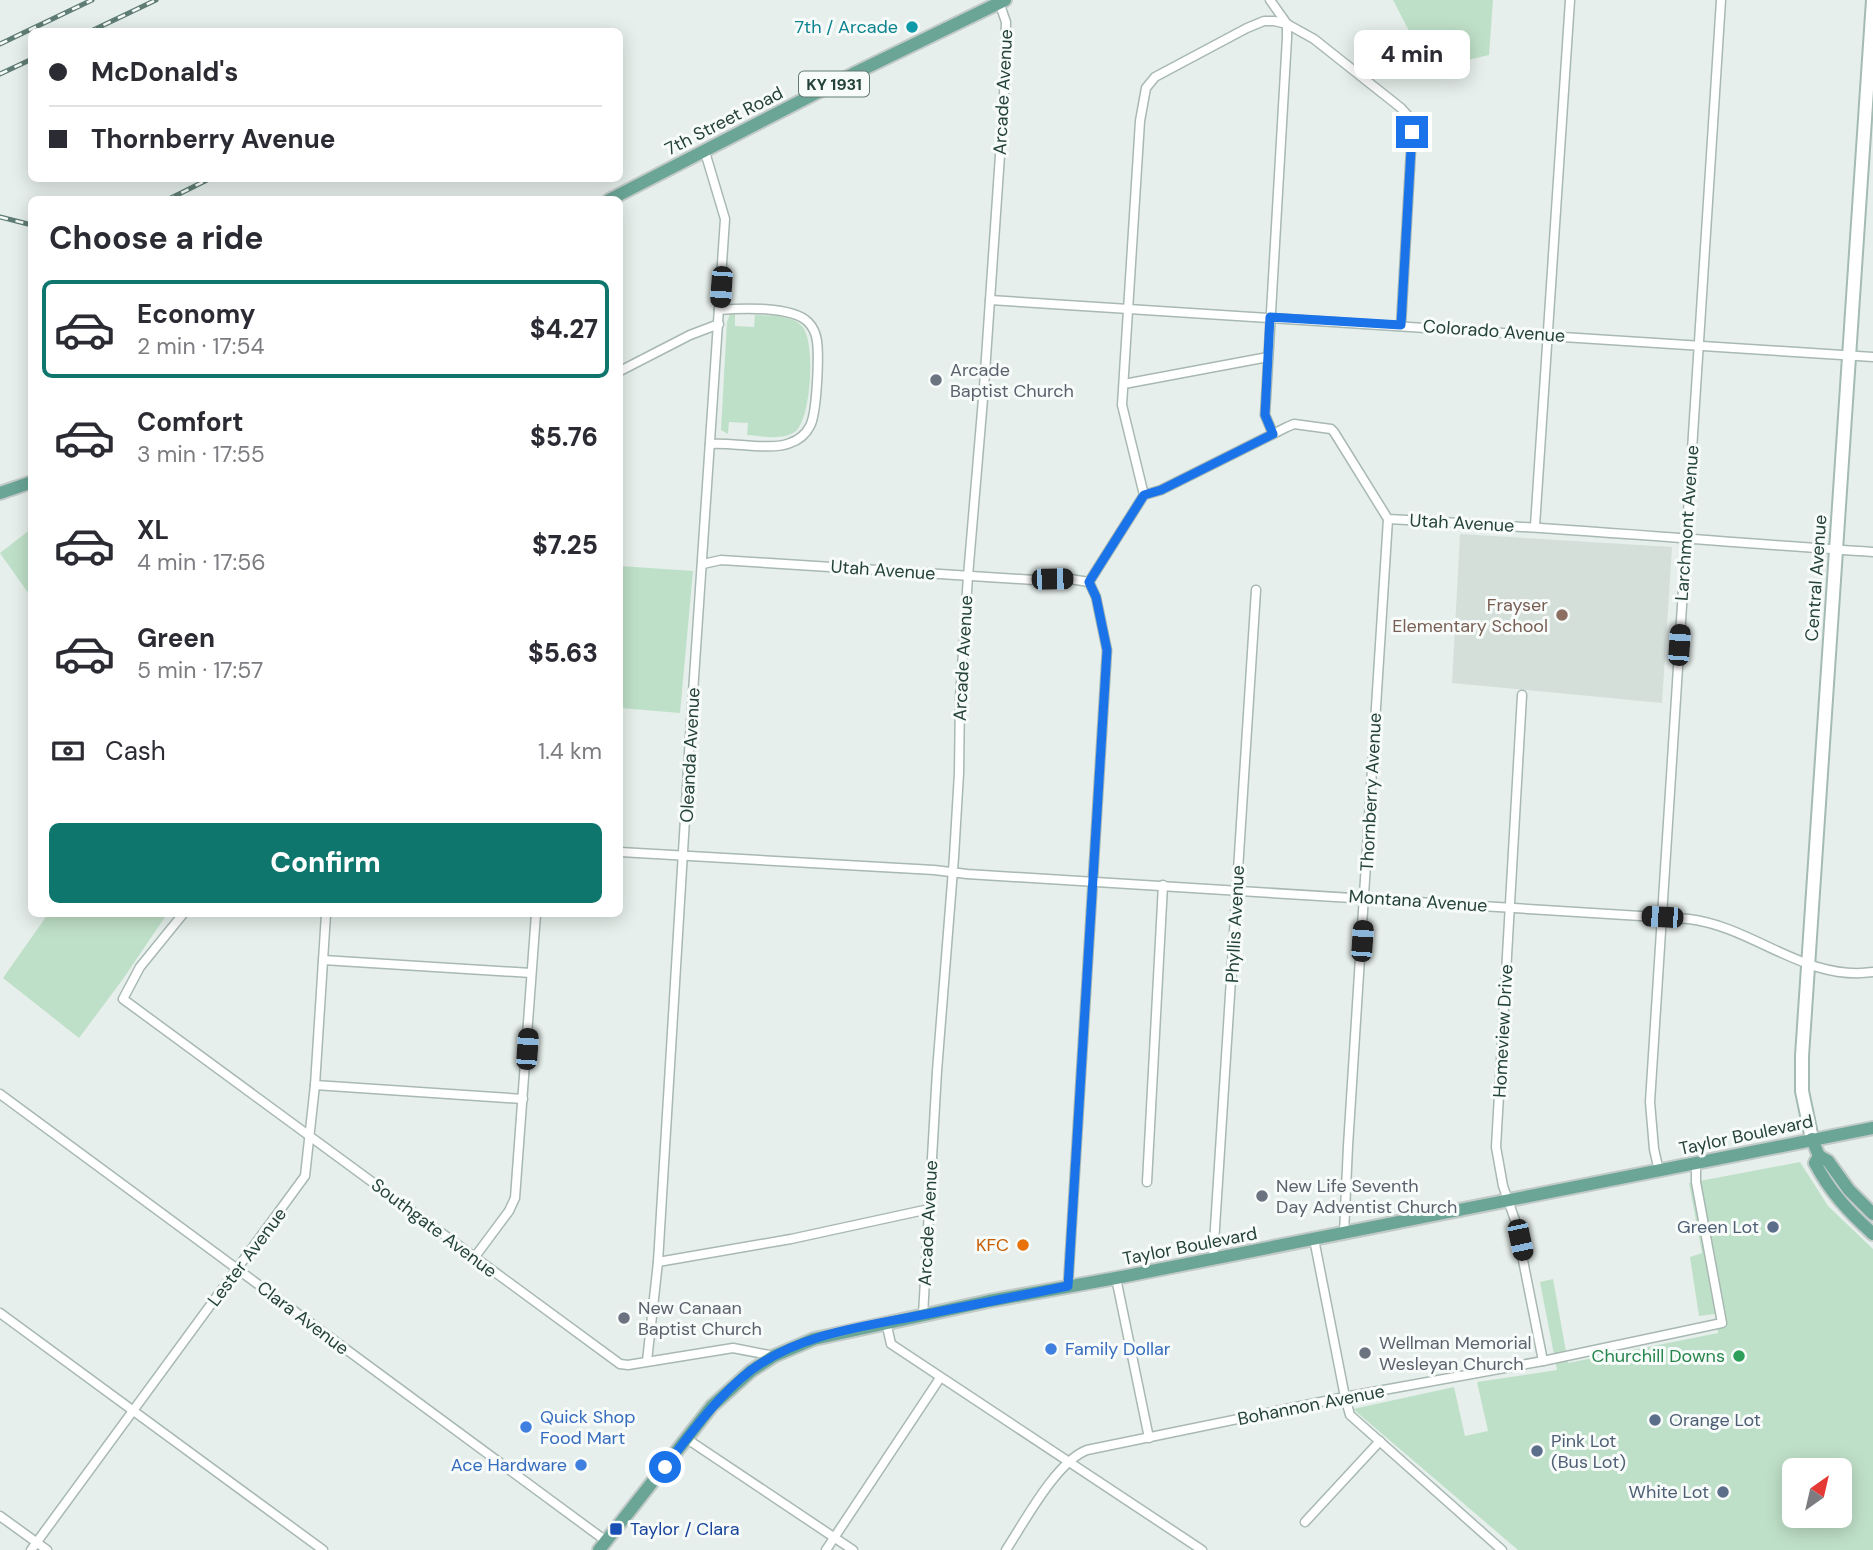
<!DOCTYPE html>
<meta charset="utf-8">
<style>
body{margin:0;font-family:"DM Sans",sans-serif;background:#f2f2f3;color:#2b2b33;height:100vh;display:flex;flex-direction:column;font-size:26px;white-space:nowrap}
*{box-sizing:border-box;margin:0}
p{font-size:23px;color:#7c7c81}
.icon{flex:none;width:38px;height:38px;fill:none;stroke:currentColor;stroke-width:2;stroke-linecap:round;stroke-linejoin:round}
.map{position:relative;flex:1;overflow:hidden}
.side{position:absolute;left:28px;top:196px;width:595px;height:721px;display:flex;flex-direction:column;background:#fff;border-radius:10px;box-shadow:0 4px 18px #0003}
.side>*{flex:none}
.guide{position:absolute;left:28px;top:28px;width:595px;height:154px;border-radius:10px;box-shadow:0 4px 18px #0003;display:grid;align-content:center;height:154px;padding:0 21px;background:#fff}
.needle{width:46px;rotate:34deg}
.controls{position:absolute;left:1782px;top:1458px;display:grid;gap:14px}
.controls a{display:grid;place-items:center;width:70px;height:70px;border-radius:10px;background:#fff;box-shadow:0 4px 18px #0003;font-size:35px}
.end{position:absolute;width:32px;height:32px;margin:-16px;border:9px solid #1a73e8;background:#fff;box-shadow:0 0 0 4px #fff}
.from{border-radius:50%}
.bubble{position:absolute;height:49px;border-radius:10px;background:#fff;box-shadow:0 4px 18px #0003;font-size:23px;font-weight:800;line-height:49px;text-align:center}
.car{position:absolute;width:21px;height:42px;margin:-21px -10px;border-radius:9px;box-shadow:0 0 5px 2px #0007;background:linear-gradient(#222 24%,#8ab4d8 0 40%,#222 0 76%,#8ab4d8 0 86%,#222 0)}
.guide b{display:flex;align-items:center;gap:24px;height:66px;font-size:26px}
.guide b+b{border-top:2px solid #e1e1e2}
.guide i{width:18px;height:18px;background:#2b2b33}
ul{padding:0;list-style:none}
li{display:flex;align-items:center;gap:21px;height:98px;margin:0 14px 10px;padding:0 7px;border:4px solid transparent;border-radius:10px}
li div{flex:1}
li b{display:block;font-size:26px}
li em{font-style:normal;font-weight:800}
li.active{border-color:#0f766e}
li>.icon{width:63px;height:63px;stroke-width:1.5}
h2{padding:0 21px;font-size:32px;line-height:84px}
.pay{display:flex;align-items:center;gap:18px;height:77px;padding:0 21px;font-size:26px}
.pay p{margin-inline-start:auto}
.cta{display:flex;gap:14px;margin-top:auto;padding:14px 21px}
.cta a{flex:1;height:80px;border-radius:10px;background:#0f766e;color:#fff;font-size:28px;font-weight:800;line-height:80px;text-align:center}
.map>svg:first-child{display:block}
.built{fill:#d4dfda}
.green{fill:#bfe0c8;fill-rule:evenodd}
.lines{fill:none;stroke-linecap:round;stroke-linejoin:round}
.street-casing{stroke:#a8b8b2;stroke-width:11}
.secondary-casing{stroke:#a4bbb3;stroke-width:16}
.primary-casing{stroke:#c2cac8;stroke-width:16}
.street{stroke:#fff;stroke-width:8}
.secondary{stroke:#fff;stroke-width:12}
.primary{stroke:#6aa596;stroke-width:12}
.rail-casing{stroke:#5f7d75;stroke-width:5}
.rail{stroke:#f7fbf9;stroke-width:2.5;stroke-dasharray:8;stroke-linecap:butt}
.route{stroke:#1a73e8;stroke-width:9}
.culture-dot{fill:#0f9aa8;stroke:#f7fbf9;stroke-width:2.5}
.worship-dot{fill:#6b7280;stroke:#f7fbf9;stroke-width:2.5}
.education-dot{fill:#8d6e63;stroke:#f7fbf9;stroke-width:2.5}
.service-dot{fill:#5c6f8a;stroke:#f7fbf9;stroke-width:2.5}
.food-dot{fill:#e8710a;stroke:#f7fbf9;stroke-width:2.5}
.shop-dot{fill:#3f7fe0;stroke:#f7fbf9;stroke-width:2.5}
.leisure-dot{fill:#2e9e5b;stroke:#f7fbf9;stroke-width:2.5}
.transit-dot{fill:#1a4fb4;stroke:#f7fbf9;stroke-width:2.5}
.labels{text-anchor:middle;stroke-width:6;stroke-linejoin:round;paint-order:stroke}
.shield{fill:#f7fbf9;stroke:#637a73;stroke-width:2}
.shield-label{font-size:16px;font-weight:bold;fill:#24423a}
.culture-label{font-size:18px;fill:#0d838f;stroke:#f7fbf9;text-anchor:end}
.street-label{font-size:18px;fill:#24423a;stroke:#f7fbf9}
.worship-label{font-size:18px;fill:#5b616d;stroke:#f7fbf9;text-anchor:start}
.education-label{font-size:18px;fill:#785e54;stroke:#f7fbf9;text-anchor:end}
.service-label{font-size:18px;fill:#4e5e75;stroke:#f7fbf9;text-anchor:end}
.food-label{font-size:18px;fill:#c56008;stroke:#f7fbf9;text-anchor:end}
.shop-label{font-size:18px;fill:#366cbe;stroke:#f7fbf9;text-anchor:start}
.leisure-label{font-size:18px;fill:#27864d;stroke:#f7fbf9;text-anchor:end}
.transit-label{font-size:18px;fill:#164399;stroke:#f7fbf9;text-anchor:start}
</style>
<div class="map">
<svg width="1873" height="1550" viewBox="0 0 1873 1550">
<rect width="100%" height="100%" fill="#e6efeb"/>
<polygon class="built" points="1460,534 1672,547 1662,703 1452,683"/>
<g class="green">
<polygon points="1393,0 1493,0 1489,55 1429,69"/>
<path d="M730,314H735V326L754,327L755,315C771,316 790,314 802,326C816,341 811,418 796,431C783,441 762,436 747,435L748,423L729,422L728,434L721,430L727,322Z"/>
<polygon points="31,529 31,597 0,553"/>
<polygon points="620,566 693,571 680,713 620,708"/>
<polygon points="48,914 167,914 123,979 79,1038 3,978"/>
<path d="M1800,1162L1828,1206L1873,1249V1550H1518L1353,1409L1454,1387L1465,1436L1488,1431L1477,1382L1557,1370L1540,1282L1553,1279L1568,1363L1718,1333L1715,1314L1699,1316L1690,1257L1702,1253L1689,1183ZM1794,1470H1839V1516H1794Z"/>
</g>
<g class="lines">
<g class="street-casing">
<g id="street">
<polyline points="1270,0 1287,24 1287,38 1265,415 1273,434"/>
<polyline points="990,300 1873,357"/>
<polyline points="620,371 690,335 719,324"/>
<polyline points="1124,384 1268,357"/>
<path d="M710,444C732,442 772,451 790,443C799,440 806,434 810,426C817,413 819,357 817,341C816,334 813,327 808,322C792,306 741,308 719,310"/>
<polyline points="1144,495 1122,405 1140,121 1146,88 1155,77 1247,28 1264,21 1274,21 1287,24 1314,39 1401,108 1409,117 1412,132 1401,325"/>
<polyline points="1535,526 1570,0"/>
<polyline points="703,564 721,560 1034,580 1070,579 1089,582"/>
<path d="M1089,582L1144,495L1161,490L1287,427L1294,424L1331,429L1334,432L1388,519C1550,527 1711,541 1873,552"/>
<polyline points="1522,695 1496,1147 1503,1186 1515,1220 1543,1361"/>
<path d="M620,852L934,870L967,874L1689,919C1754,927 1805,982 1873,972"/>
<polyline points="183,914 140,967 123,999 620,1364 628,1365 733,1348 774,1356"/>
<polyline points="323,960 531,973"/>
<polyline points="315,1085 523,1099"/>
<polyline points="0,1094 606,1541"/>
<polyline points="1659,1171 1654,1149 1650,1102 1721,0"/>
<polyline points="1147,1182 1163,885"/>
<polyline points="1344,1233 1348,1146 1388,519"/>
<polyline points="1314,1239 1345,1397 1350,1415 1502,1550"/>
<polyline points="474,1258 509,1211 515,1198 536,914"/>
<polyline points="1213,1259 1256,590"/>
<polyline points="658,1262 791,1239 929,1209"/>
<polyline points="1116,1278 1149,1438"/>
<polyline points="1068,1286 1107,650 1096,597 1089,582"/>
<polyline points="0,1313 323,1550"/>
<polyline points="923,1315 937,1071 954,857 959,773 960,698 968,576 984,387 1004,97 1006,22 999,2"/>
<polyline points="886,1322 891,1344 1202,1550"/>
<polyline points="647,1361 658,1262 690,737 725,219 705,152"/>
<polyline points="687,1439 853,1550"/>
<polyline points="0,1516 47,1550"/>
<polyline points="1305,1522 1380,1441"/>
<polyline points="31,1550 305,1176 315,1085 326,914"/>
<polyline points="826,1550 940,1378"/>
<path d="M1006,1550C1025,1521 1056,1462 1087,1450L1345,1397L1543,1361L1722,1323L1696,1182V1163"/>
</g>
</g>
<g class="secondary-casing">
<polyline id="secondary" points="1812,1139 1802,1091 1802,1056 1873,0"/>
</g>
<g class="primary-casing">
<g id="primary">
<polyline points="609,200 853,74 1005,0"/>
<polyline points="0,493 32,482"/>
<path d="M1812,1139L1819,1156L1815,1163C1830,1192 1849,1212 1873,1234"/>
<polyline points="1819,1156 1828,1161 1849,1190 1873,1214"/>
<polyline points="599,1550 712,1406 751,1371 774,1356 814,1339 989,1301 1116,1278 1873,1128"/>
</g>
</g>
<use href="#street" class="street"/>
<use href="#secondary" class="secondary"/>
<use href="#primary" class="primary"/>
<g class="rail-casing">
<g id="rail">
<polyline points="89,32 156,0"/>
<polyline points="0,44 92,0"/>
<polyline points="0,74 32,59"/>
<polyline points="167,200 211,178"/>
<polyline points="0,217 32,225"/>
</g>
</g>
<use href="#rail" class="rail"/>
</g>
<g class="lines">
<path class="route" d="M665,1467C691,1433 716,1398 750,1371C800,1333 867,1326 927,1314C974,1305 1021,1295 1068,1286L1107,650L1096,597L1089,582L1144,495L1161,490L1273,434L1265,415L1270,317L1401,325L1412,132"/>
</g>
<circle class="culture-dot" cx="912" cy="27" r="7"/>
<g class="worship-dot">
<circle cx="936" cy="380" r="7"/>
<circle cx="1262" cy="1196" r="7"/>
<circle cx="624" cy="1318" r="7"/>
<circle cx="1365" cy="1353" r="7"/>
</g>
<circle class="education-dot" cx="1562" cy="615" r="7"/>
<g class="service-dot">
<circle cx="1773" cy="1227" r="7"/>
<circle cx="1655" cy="1420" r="7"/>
<circle cx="1537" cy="1451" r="7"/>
<circle cx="1723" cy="1492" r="7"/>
</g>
<circle class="food-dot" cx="1023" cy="1245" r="7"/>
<g class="shop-dot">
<circle cx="1051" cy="1349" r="7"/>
<circle cx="526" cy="1427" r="7"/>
<circle cx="581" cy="1465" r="7"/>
</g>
<circle class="leisure-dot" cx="1739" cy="1356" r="7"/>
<rect class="transit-dot" x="609" y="1522" width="14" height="14" rx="3.5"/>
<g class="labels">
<rect class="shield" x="799" y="71.5" width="70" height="25" rx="5"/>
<g class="shield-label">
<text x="834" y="90">KY 1931</text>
</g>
<g class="culture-label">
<text x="898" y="33">7th / Arcade</text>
</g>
<g class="street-label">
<text transform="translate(1003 92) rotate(-87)" y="6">Arcade Avenue</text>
<text transform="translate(724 121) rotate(-27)" y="6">7th Street Road</text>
<text transform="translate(1494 331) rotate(4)" y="6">Colorado Avenue</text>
<text transform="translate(1462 523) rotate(3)" y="6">Utah Avenue</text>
<text transform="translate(1687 523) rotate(-86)" y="6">Larchmont Avenue</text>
<text transform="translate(883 570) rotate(4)" y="6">Utah Avenue</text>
<text transform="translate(1816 578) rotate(-86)" y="6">Central Avenue</text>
<text transform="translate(963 658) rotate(-87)" y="6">Arcade Avenue</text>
<text transform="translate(690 755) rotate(-87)" y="6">Oleanda Avenue</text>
<text transform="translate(1371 792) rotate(-87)" y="6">Thornberry Avenue</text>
<text transform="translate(1418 901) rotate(4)" y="6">Montana Avenue</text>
<text transform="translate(1235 924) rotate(-87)" y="6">Phyllis Avenue</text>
<text transform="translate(1503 1031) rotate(-87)" y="6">Homeview Drive</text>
<text transform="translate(1746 1135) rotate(-12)" y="6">Taylor Boulevard</text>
<text transform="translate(928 1223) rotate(-87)" y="6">Arcade Avenue</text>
<text transform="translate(434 1228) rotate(37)" y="6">Southgate Avenue</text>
<text transform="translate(1190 1246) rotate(-11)" y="6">Taylor Boulevard</text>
<text transform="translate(247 1257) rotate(-53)" y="6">Lester Avenue</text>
<text transform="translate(303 1318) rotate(37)" y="6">Clara Avenue</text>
<text transform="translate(1311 1405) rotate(-11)" y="6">Bohannon Avenue</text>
</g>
<g class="worship-label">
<text x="950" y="376">Arcade<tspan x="950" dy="21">Baptist Church</tspan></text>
<text x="1276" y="1192">New Life Seventh<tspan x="1276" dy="21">Day Adventist Church</tspan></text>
<text x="638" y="1314">New Canaan<tspan x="638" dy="21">Baptist Church</tspan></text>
<text x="1379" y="1349">Wellman Memorial<tspan x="1379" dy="21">Wesleyan Church</tspan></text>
</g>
<g class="education-label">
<text x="1548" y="611">Frayser<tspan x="1548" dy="21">Elementary School</tspan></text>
</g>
<g class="service-label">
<text x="1759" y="1233">Green Lot</text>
<text x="1669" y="1426" text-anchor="start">Orange Lot</text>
<text x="1551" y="1447" text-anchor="start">Pink Lot<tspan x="1551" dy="21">(Bus Lot)</tspan></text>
<text x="1709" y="1498">White Lot</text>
</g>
<g class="food-label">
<text x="1009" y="1251">KFC</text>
</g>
<g class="shop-label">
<text x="1065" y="1355">Family Dollar</text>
<text x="540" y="1423">Quick Shop<tspan x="540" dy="21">Food Mart</tspan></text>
<text x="567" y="1471" text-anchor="end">Ace Hardware</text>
</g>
<g class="leisure-label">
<text x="1725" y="1362">Churchill Downs</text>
</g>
<g class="transit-label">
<text x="630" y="1535">Taylor / Clara</text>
</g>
</g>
</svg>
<div class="controls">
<a><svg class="needle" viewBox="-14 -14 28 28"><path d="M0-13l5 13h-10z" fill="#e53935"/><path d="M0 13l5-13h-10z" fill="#7c7c81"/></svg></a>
</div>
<i class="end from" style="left:665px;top:1467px"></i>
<i class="end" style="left:1412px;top:132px"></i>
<div class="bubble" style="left:1354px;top:30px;width:116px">4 min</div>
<i class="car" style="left:721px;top:287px;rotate:184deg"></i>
<i class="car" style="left:1052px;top:579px;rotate:89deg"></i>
<i class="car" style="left:1679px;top:645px;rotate:4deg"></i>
<i class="car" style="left:1662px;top:917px;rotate:273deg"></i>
<i class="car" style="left:1362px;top:941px;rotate:4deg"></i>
<i class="car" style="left:527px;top:1049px;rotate:4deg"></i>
<i class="car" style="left:1520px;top:1240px;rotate:168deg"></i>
<div class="guide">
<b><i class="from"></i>McDonald's</b>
<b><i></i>Thornberry Avenue</b>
</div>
<section class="side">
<h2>Choose a ride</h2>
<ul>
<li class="active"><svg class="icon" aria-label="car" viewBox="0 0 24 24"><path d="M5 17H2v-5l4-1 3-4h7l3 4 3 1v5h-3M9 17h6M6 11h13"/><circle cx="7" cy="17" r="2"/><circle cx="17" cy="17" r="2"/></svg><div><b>Economy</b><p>2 min · 17:54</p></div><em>$4.27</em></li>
<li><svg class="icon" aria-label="car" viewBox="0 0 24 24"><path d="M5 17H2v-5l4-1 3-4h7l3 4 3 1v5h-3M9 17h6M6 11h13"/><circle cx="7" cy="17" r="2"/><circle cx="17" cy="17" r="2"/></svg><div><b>Comfort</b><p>3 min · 17:55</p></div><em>$5.76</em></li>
<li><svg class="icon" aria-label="car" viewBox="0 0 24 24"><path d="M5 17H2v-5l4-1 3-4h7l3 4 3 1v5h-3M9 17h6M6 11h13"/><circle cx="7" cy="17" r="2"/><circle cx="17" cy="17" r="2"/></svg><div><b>XL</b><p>4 min · 17:56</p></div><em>$7.25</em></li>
<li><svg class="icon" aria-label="car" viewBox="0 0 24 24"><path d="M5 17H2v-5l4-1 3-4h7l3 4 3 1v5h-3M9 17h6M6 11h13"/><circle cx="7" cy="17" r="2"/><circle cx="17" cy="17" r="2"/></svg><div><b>Green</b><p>5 min · 17:57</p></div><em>$5.63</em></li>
</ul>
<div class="pay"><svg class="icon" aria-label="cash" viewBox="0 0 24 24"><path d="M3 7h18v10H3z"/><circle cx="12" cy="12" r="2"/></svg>Cash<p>1.4 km</p></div>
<div class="cta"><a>Confirm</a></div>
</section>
</div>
